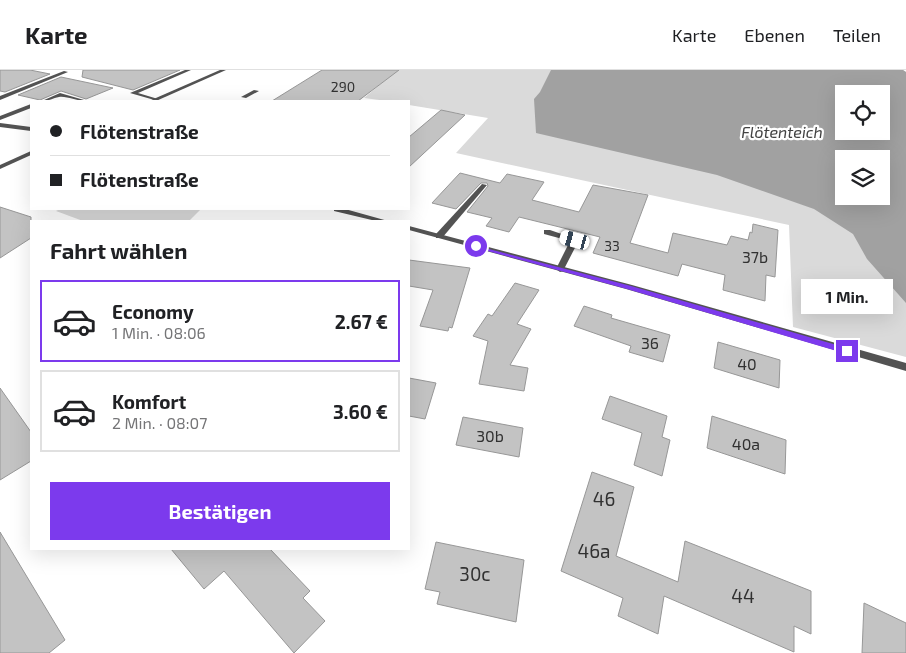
<!DOCTYPE html>
<html lang="de">
<meta charset="utf-8">
<style>
body{margin:0;font-family:"Exo 2",sans-serif;background:#f6f6f6;color:#202124;height:100vh;display:flex;flex-direction:column;font-size:19px;white-space:nowrap}
*{box-sizing:border-box;margin:0}
p{font-size:16px;color:#757577}
.icon{flex:none;width:28px;height:28px;fill:none;stroke:currentColor;stroke-width:2;stroke-linecap:round;stroke-linejoin:round}
.map{position:relative;flex:1;overflow:hidden}
.side{position:absolute;left:30px;top:150px;width:380px;height:330px;display:flex;flex-direction:column;background:#fff;border-radius:0px;box-shadow:0 5px 20px #0002}
.side>*{flex:none}
.top-card{position:absolute;left:30px;top:30px;width:380px;height:110px;border-radius:0px;box-shadow:0 5px 20px #0002;display:grid;align-content:center;height:110px;padding:0 20px;background:#fff}
.tools{position:absolute;left:835px;top:15px;display:grid;gap:10px}
.tools a{display:grid;place-items:center;width:55px;height:55px;border-radius:0px;background:#fff;box-shadow:0 5px 20px #0002;font-size:25px}
.end{position:absolute;width:22px;height:22px;margin:-11px;border:6px solid #7c3aed;background:#fff;box-shadow:0 0 0 2px #fff}
.from{border-radius:50%}
.bubble{position:absolute;height:35px;border-radius:0px;background:#fff;box-shadow:0 5px 20px #0002;font-size:16px;font-weight:700;line-height:35px;text-align:center}
.car{position:absolute;width:15px;height:30px;margin:-15px -8px;border-radius:6px;box-shadow:0 0 4px 1px #0007;background:linear-gradient(#fff 24%,#345 0 40%,#fff 0 76%,#345 0 86%,#fff 0)}
.top-card b{display:flex;align-items:center;gap:18px;height:48px;font-size:19px}
.top-card b+b{border-top:1px solid #e0e0e0}
.top-card i{width:12px;height:12px;background:#202124}
ul{padding:0;list-style:none}
li{display:flex;align-items:center;gap:15px;height:82px;margin:0 10px 8px;padding:0 10px;border:2px solid #e0e0e0;border-radius:0px}
li div{flex:1}
li b{display:block;font-size:19px}
li em{font-style:normal;font-weight:700}
li.on{border-color:#7c3aed}
li>.icon{width:45px;height:45px;stroke-width:1.5}
h2{padding:0 20px;font-size:22px;line-height:60px}
.cta{display:flex;gap:10px;margin-top:auto;padding:10px 20px}
.cta a{flex:1;height:58px;border-radius:0px;background:#7c3aed;color:#fff;font-size:20px;font-weight:700;line-height:58px;text-align:center}
header{display:flex;align-items:center;gap:30px;box-sizing:border-box;height:70px;padding:0 25px;background:#fff;border-bottom:1px solid #e0e0e0}
header strong{font-size:24px}
nav{display:flex;gap:28px;margin-inline-start:auto;font-size:18px}
.map>svg:first-child{display:block}
.green{fill:#dadada;fill-rule:evenodd}
.water{fill:#a1a1a1;fill-rule:evenodd}
.building{fill:#c3c3c3;stroke:#979797}
.lines{fill:none;stroke-linecap:round;stroke-linejoin:round}
.service{fill:#535353;fill-rule:evenodd}
.minor{fill:#535353;fill-rule:evenodd}
.tertiary{fill:#535353;fill-rule:evenodd}
.route{fill:#7c3aed}
.labels{text-anchor:middle;stroke-width:4.5;stroke-linejoin:round;paint-order:stroke}
.far-number-label{font-size:14px;fill:#313131}
.far-water-label{font-size:16px;font-style:italic;fill:#424242;stroke:#fff}
.number-label{font-size:16px;fill:#313131}
.near-number-label{font-size:19px;fill:#313131}
</style>
<header>
<strong>Karte</strong>
<nav><a>Karte</a><a>Ebenen</a><a>Teilen</a></nav>
</header>
<div class="map">
<svg width="906" height="583" viewBox="0 0 906 583">
<rect width="100%" height="100%" fill="#fff"/>
<g class="green">
<path d="M397,0H903L906,2V287L793,257L789,155L456,83L488,48L409,35V31H387L364,28ZM844,24H881V61H844ZM844,89H881V126H844Z"/>
<polygon points="60,139 201,139 189,151 83,151 56,141"/>
</g>
<path class="water" d="M551,0H903L906,2V233L867,189L853,164L814,139L717,105L536,63L534,29L540,22ZM844,24H881V61H844ZM844,89H881V126H844Z"/>
<g class="building">
<polygon points="0,0 30,0 50,4 5,22 0,21"/>
<polygon points="83,0 180,0 133,20 82,7"/>
<polygon points="322,0 399,0 358,31 272,31"/>
<polygon points="61,7 113,18 86,29 61,21 40,30 18,25"/>
<polygon points="441,40 465,45 409,97 409,67"/>
<polygon points="460,103 500,113 507,104 544,112 532,130 579,142 593,115 648,125 630,173 668,183 673,163 727,175 731,166 748,170 750,162 752,163 753,154 778,160 775,207 766,205 765,231 723,220 725,205 682,194 678,206 593,183 600,167 519,147 509,162 486,156 492,148 467,142 488,116 487,113 481,113 456,139 432,133"/>
<polygon points="0,137 31,147 31,168 0,188"/>
<polygon points="409,190 470,198 452,258 449,257 448,261 420,256 433,220 409,216"/>
<polygon points="515,213 539,220 517,254 531,259 510,295 528,298 524,321 479,314 488,271 473,266 488,244 492,246"/>
<polygon points="584,236 612,245 611,248 670,265 663,292 629,282 631,276 574,256"/>
<polygon points="718,272 780,290 779,318 714,298"/>
<polygon points="409,308 436,313 425,349 409,346"/>
<polygon points="0,318 31,362 31,391 0,410"/>
<polygon points="610,326 667,346 662,367 670,370 662,406 634,395 642,363 602,349"/>
<polygon points="712,346 786,370 785,404 707,378"/>
<polygon points="463,347 523,358 519,387 456,375"/>
<polygon points="592,402 634,417 616,486 678,512 685,471 811,521 811,564 794,556 794,582 664,526 658,564 618,546 623,528 561,501"/>
<polygon points="0,462 65,570 49,583 0,583"/>
<polygon points="436,472 524,490 516,552 437,534 440,522 425,519"/>
<polygon points="171,479 270,479 310,521 303,528 325,551 294,583 224,501 204,519"/>
<polygon points="864,533 906,553 906,583 862,583"/>
</g>
<g class="lines">
<g class="service">
<polygon points="185,0 191,0 138,23 158,29 158,31 130,23"/>
<polygon points="64,1 68,2 0,30 0,26"/>
<polygon points="254,20 259,21 246,28 241,27"/>
<path d="M60,23L84,30L85,31C76,31 67,26 59,27C53,28 49,31 42,31Z"/>
<polygon points="31,34 31,38 0,50 0,46"/>
<polygon points="482,114 487,115 442,168 436,168 436,164"/>
<polygon points="544,160 550,160 579,170 563,201 560,202 556,199 570,171 544,164"/>
</g>
<g class="minor">
<polygon points="0,53 31,57 31,61 0,57"/>
<polygon points="334,139 345,139 388,151 376,151 334,141"/>
<polygon points="409,156 632,215 906,293 906,301 626,219 409,160"/>
</g>
<g class="tertiary">
<polygon points="220,0 226,0 156,31 149,31"/>
<polygon points="31,81 31,85 0,99 0,95"/>
</g>
</g>
<polygon class="route" points="473,175 631,216 847,278 851,281 847,284 627,219 473,177"/>
<g class="labels">
<g class="far-number-label">
<text x="343" y="22">290</text>
<text x="612" y="181">33</text>
</g>
<g class="far-water-label">
<text x="782" y="68">Flötenteich</text>
</g>
<g class="number-label">
<text x="755" y="193">37b</text>
<text x="650" y="279">36</text>
<text x="747" y="300">40</text>
<text x="490" y="372">30b</text>
<text x="746" y="380">40a</text>
</g>
<g class="near-number-label">
<text x="604" y="436">46</text>
<text x="594" y="488">46a</text>
<text x="475" y="511">30c</text>
<text x="743" y="533">44</text>
</g>
</g>
</svg>
<div class="tools">
<a><svg class="icon" aria-label="locate" viewBox="0 0 24 24"><circle cx="12" cy="12" r="6"/><path d="M12 2v4M12 18v4M2 12h4M18 12h4"/></svg></a>
<a><svg class="icon" aria-label="layers" viewBox="0 0 24 24"><path d="M12 4l9 5-9 5-9-5zM3 14l9 5 9-5"/></svg></a>
</div>
<i class="end from" style="left:476px;top:176px"></i>
<i class="end" style="left:847px;top:281px"></i>
<div class="bubble" style="left:801px;top:209px;width:92px">1 Min.</div>
<i class="car" style="left:575px;top:170px;rotate:285deg"></i>
<div class="top-card">
<b><i class="from"></i>Flötenstraße</b>
<b><i></i>Flötenstraße</b>
</div>
<section class="side">
<h2>Fahrt wählen</h2>
<ul>
<li class="on"><svg class="icon" aria-label="car" viewBox="0 0 24 24"><path d="M5 17H2v-5l4-1 3-4h7l3 4 3 1v5h-3M9 17h6M6 11h13"/><circle cx="7" cy="17" r="2"/><circle cx="17" cy="17" r="2"/></svg><div><b>Economy</b><p>1 Min. · 08:06</p></div><em>2.67 €</em></li>
<li><svg class="icon" aria-label="car" viewBox="0 0 24 24"><path d="M5 17H2v-5l4-1 3-4h7l3 4 3 1v5h-3M9 17h6M6 11h13"/><circle cx="7" cy="17" r="2"/><circle cx="17" cy="17" r="2"/></svg><div><b>Komfort</b><p>2 Min. · 08:07</p></div><em>3.60 €</em></li>
</ul>
<div class="cta"><a>Bestätigen</a></div>
</section>
</div>
